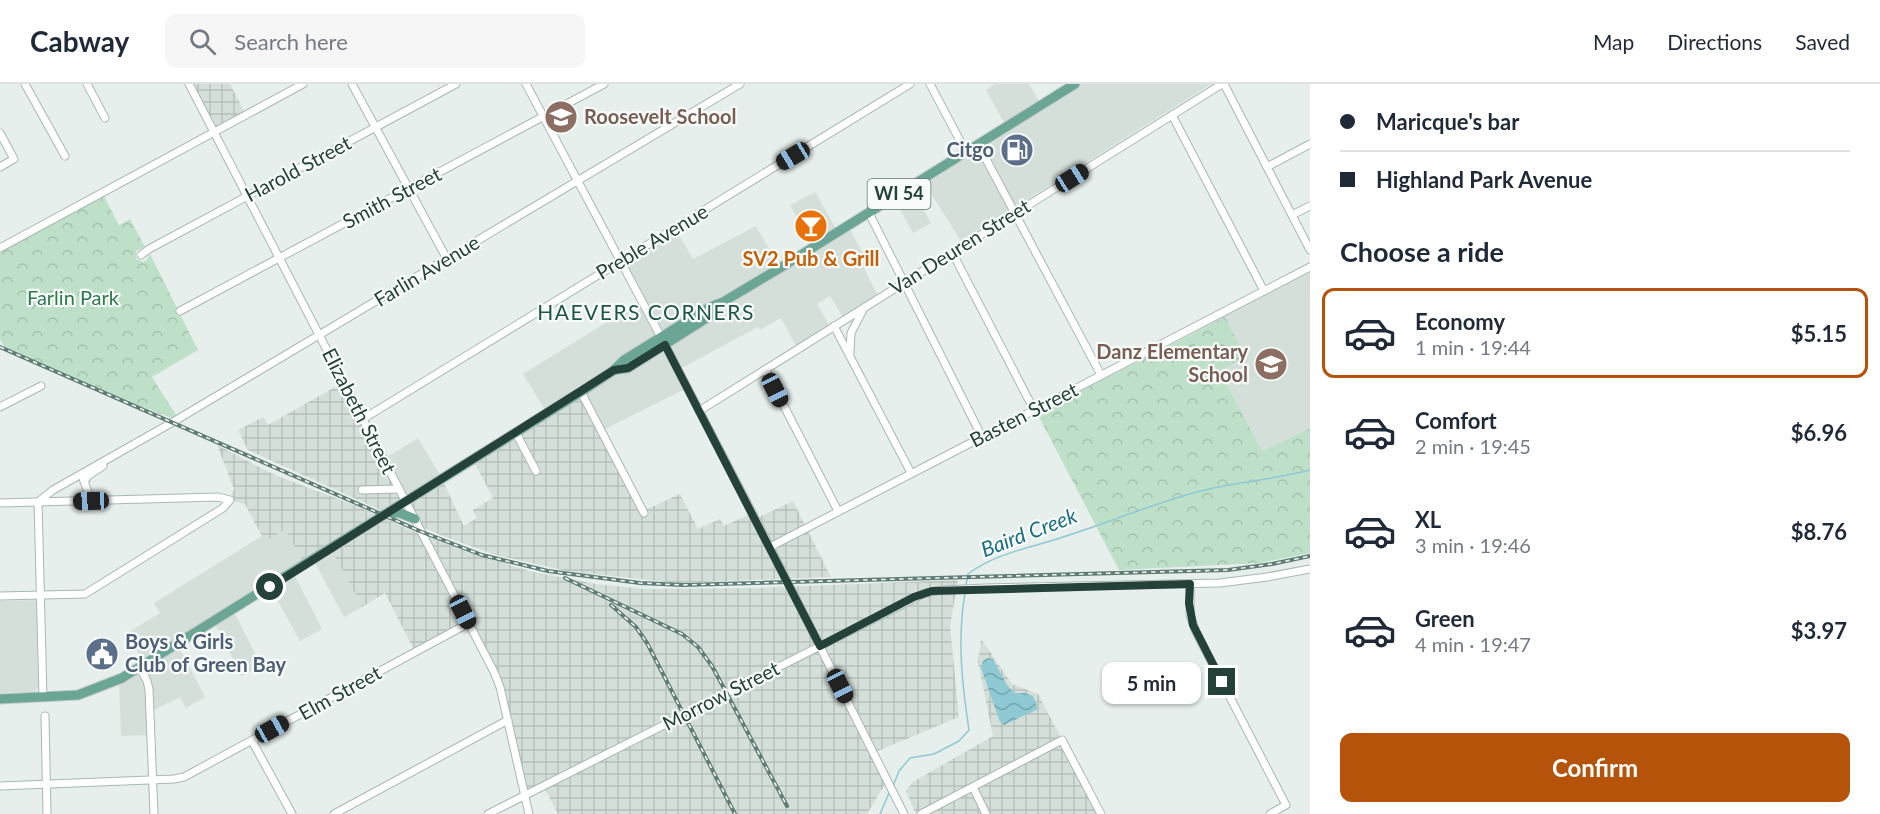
<!DOCTYPE html>
<meta charset="utf-8">
<style>
body{margin:0;font-family:Lato,sans-serif;background:#f6f6f7;color:#1f2937;height:100vh;display:flex;flex-direction:column;font-size:22px;white-space:nowrap}
*{box-sizing:border-box;margin:0}
p{font-size:20px;color:#747a83}
.icon{flex:none;width:33px;height:33px;fill:none;stroke:currentColor;stroke-width:2;stroke-linecap:round;stroke-linejoin:round}
.map{position:relative;flex:1;overflow:hidden}
.panel{display:flex;flex-direction:column;background:#fff;width:570px}
.panel>*{flex:none}
.banner{display:grid;align-content:center;height:132px;padding:0 30px;background:#fff}
.end{position:absolute;width:27px;height:27px;margin:-14px;border:8px solid #24423a;background:#fff;box-shadow:0 0 0 3px #fff}
.from{border-radius:50%}
.bubble{position:absolute;height:42px;border-radius:12px;background:#fff;box-shadow:0 2px 4px #0004;font-size:20px;font-weight:700;line-height:42px;text-align:center}
.car{position:absolute;width:18px;height:36px;margin:-18px -9px;border-radius:8px;box-shadow:0 0 4px 2px #0007;background:linear-gradient(#222 24%,#8ab4d8 0 40%,#222 0 76%,#8ab4d8 0 86%,#222 0)}
.banner b{display:flex;align-items:center;gap:21px;height:57px;font-size:22px}
.banner b+b{border-top:2px solid #e0e1e3}
.banner i{width:15px;height:15px;background:#1f2937}
ul{padding:0;list-style:none}
li{display:flex;align-items:center;gap:18px;height:90px;margin:0 12px 9px;padding:0 18px;border:3px solid transparent;border-radius:12px}
li div{flex:1}
li b{display:block;font-size:22px}
li em{font-style:normal;font-weight:700}
li.active{border-color:#b45309}
li>.icon{width:54px;height:54px;stroke-width:1.5}
h2{padding:0 30px;font-size:27px;line-height:72px}
.button{display:flex;gap:12px;margin-top:auto;padding:12px 30px}
.button a{flex:1;height:69px;border-radius:12px;background:#b45309;color:#fff;font-size:24px;font-weight:700;line-height:69px;text-align:center}
header{display:flex;align-items:center;gap:36px;box-sizing:border-box;height:84px;padding:0 30px;background:#fff;border-bottom:2px solid #e0e1e3}
header strong{font-size:28px}
nav{display:flex;gap:33px;margin-inline-start:auto;font-size:21px}
.search{width:420px;height:54px;background:#f6f6f7;display:flex;align-items:center;gap:15px;box-sizing:border-box;padding:0 21px;border-radius:12px;color:#747a83;font-size:22px}
main{display:flex;flex:1;min-height:0}
.map>svg:first-child{display:block}
.built{fill:#d4dfda}
.industrial{fill:url(#industrial-grid)}
.park{fill:url(#park-crowns)}
.water{fill:url(#water-waves)}
.lines{fill:none;stroke-linecap:round;stroke-linejoin:round}
.stream{stroke:#8ec9d4;stroke-width:1.5}
.minor-casing{stroke:#a8b8b2;stroke-width:9}
.major-casing{stroke:#c2cac8;stroke-width:11}
.minor{stroke:#fff;stroke-width:7}
.major{stroke:#6aa596;stroke-width:9}
.rail-casing{stroke:#5f7d75;stroke-width:4}
.rail{stroke:#f7fbf9;stroke-width:1.5;stroke-dasharray:4.5;stroke-linecap:butt}
.route{stroke:#24423a;stroke-width:8}
.labels{text-anchor:middle;stroke-width:4.5;stroke-linejoin:round;paint-order:stroke}
.shield{fill:#f7fbf9;stroke:#637a73;stroke-width:1.5}
.shield-label{font-size:18px;font-weight:bold;fill:#24423a}
.education-label{font-size:20px;font-weight:bold;fill:#785e54;stroke:#f7fbf9;text-anchor:start}
.service-label{font-size:20px;font-weight:bold;fill:#4e5e75;stroke:#f7fbf9;text-anchor:end}
.street-label{font-size:20px;fill:#24423a;stroke:#f7fbf9}
.food-label{font-size:20px;font-weight:bold;fill:#c56008;stroke:#f7fbf9}
.park-label{font-size:20px;fill:#2d7a4b;stroke:#f7fbf9}
.neighbourhood-label{font-size:21px;letter-spacing:1.5px;fill:#1f5548;stroke:#f7fbf9}
.water-label{font-size:21px;font-style:italic;fill:#1c6f80;stroke:#f7fbf9}
</style>
<header>
<strong>Cabway</strong>
<div class="search"><svg class="icon" aria-label="search" viewBox="0 0 24 24"><circle cx="10" cy="10" r="6"/><path d="M15 15l6 6"/></svg>Search here</div>
<nav><a>Map</a><a>Directions</a><a>Saved</a></nav>
</header>
<main>
<div class="map">
<svg width="1310" height="730" viewBox="0 0 1310 730">
<defs>
<pattern id="industrial-grid" width="8" height="8" patternUnits="userSpaceOnUse" patternTransform="scale(1.5)"><rect width="8" height="8" fill="#d4dfda"/><path d="M0 4h8M4 0v8" fill="none" stroke="#b6c1bc"/></pattern>
<pattern id="park-crowns" width="20" height="18" patternUnits="userSpaceOnUse" patternTransform="scale(1.5)"><rect width="20" height="18" fill="#bfe0c8"/><path d="M2 6a3 3 0 1 1 6 0M12 15a3 3 0 1 1 6 0" fill="none" stroke="#a4c1ad"/></pattern>
<pattern id="water-waves" width="16" height="10" patternUnits="userSpaceOnUse" patternTransform="scale(1.5)"><rect width="16" height="10" fill="#8ec9d4"/><path d="M0 5q4-4 8 0t8 0" fill="none" stroke="#74a5ad"/></pattern>
</defs>
<rect width="100%" height="100%" fill="#e6efeb"/>
<g class="built">
<polygon points="995,0 1029,0 1044,26 1079,4 1077,0 1211,0 961,157 925,100 1009,48 986,6"/>
<polygon points="913,107 931,139 913,149 896,118"/>
<polygon points="815,108 838,148 848,142 869,181 864,184 879,214 849,233 842,232 830,212 817,220 831,244 798,265 781,234 760,246 758,243 678,286 687,304 601,347 547,329 523,290 641,217 620,177 675,144 693,175 756,142 780,184 814,163 790,121"/>
<polygon points="1310,183 1310,344 1262,367 1220,286 1226,234 1199,247 1183,249"/>
<polygon points="418,354 442,395 406,417 384,375"/>
<polygon points="285,445 305,481 293,488 322,545 300,557 270,503 233,526 261,581 242,592 214,538 178,561 205,613 186,624 180,613 150,628 151,651 121,652 119,596 144,581 128,549 160,529 154,519 262,452 266,457"/>
<polygon points="331,464 362,523 344,533 313,475"/>
<polygon points="34,516 37,518 38,604 33,608 0,609 0,517"/>
</g>
<g class="industrial">
<polygon points="189,0 230,0 246,31 214,47"/>
<polygon points="344,298 406,417 442,395 464,442 477,434 473,426 493,414 473,376 581,308 643,427 680,410 698,445 720,435 724,442 752,429 755,435 793,417 831,493 676,499 567,487 496,471 443,452 419,442 406,418 387,429 248,366 238,346 263,333 268,341"/>
<polygon points="217,361 275,391 354,421 417,449 529,487 596,500 645,505 755,504 958,496 950,542 959,633 873,669 887,697 867,730 558,730 543,701 525,711 500,603 469,540 415,568 385,509 362,523 331,464 305,481 285,445 265,458 245,420 230,416 234,405"/>
<polygon points="981,555 1012,600 1038,610 1101,730 916,730 906,707 913,698 993,652 978,578"/>
</g>
<g class="park">
<polygon points="104,112 119,141 130,135 145,163 136,167 136,175 143,178 147,176 150,170 198,266 152,293 176,331 172,334 131,319 5,265 0,255 0,168"/>
<polygon points="1225,233 1245,273 1220,287 1262,367 1310,344 1310,469 1260,479 1119,486 1037,329"/>
</g>
<polygon class="water" points="987,574 993,575 1007,601 1014,609 1025,609 1033,612 1038,625 1004,641 1000,638 981,584 983,577"/>
<g class="lines">
<g class="stream">
<path d="M966,501L968,490C997,468 1032,464 1066,452C1110,438 1152,420 1197,408C1234,398 1273,396 1310,386"/>
<path d="M893,702L899,687L910,674L934,670L959,657L969,646C962,600 957,555 965,509"/>
<polyline points="880,730 889,709"/>
</g>
<g class="minor-casing">
<g id="minor">
<polyline points="25,0 65,72"/>
<polyline points="87,0 105,34"/>
<polyline points="189,0 494,588 500,603 529,730"/>
<polyline points="352,0 447,175"/>
<polyline points="526,0 661,253 770,463 904,730"/>
<polyline points="930,0 966,68"/>
<polyline points="1224,0 1310,166"/>
<polyline points="1172,31 1264,207"/>
<polyline points="0,49 14,75 0,83"/>
<polyline points="978,60 1101,291"/>
<polyline points="1267,83 1310,60"/>
<polyline points="869,129 982,353"/>
<polyline points="1292,131 1310,122"/>
<polyline points="0,164 303,0"/>
<polyline points="952,168 1034,326"/>
<polyline points="141,171 149,165 456,0"/>
<polyline points="180,227 604,0"/>
<polyline points="834,242 911,389"/>
<polyline points="850,269 851,249 863,226"/>
<polyline points="765,285 838,427"/>
<polyline points="581,308 644,429"/>
<polyline points="0,323 41,302"/>
<polyline points="699,327 1222,0"/>
<polyline points="363,335 910,0"/>
<polyline points="516,349 536,387"/>
<polyline points="83,394 91,417"/>
<polyline points="84,397 89,391 103,382"/>
<polyline points="362,406 399,405"/>
<polyline points="0,419 218,413 230,416 223,424 85,510 0,512"/>
<polyline points="770,463 1310,183"/>
<polyline points="1190,500 1190,531 1196,548 1286,721 1270,730"/>
<polyline points="140,584 147,597 149,605 154,730"/>
<polyline points="43,613 38,418 53,406 173,338 740,0"/>
<polyline points="45,632 47,730"/>
<polyline points="252,657 292,730"/>
<polyline points="0,702 174,695 184,693 469,539"/>
<polyline points="973,703 986,730"/>
<polyline points="334,730 508,636"/>
<polyline points="488,730 925,509 943,506 985,504 1220,499 1267,493 1310,485"/>
<polyline points="921,730 1062,656 1101,730"/>
</g>
</g>
<g class="major-casing">
<g id="major">
<polyline points="614,286 628,284 713,230 721,220"/>
<polyline points="390,429 400,429 415,435"/>
<polyline points="0,615 78,611 122,594 581,308 614,286 624,276 708,224 723,218 780,184 1075,0"/>
</g>
</g>
<use href="#minor" class="minor"/>
<use href="#major" class="major"/>
<g class="rail-casing">
<g id="rail">
<polyline points="0,263 422,448 482,471 548,487 640,499 683,501 1228,486 1272,480 1310,472"/>
<polyline points="565,494 682,550 698,563 712,582 787,722"/>
<polyline points="611,521 636,543 647,559 735,730"/>
</g>
</g>
<use href="#rail" class="rail"/>
</g>
<g class="lines">
<polyline class="route" points="270,503 614,286 628,284 665,261 820,562 914,513 932,507 1190,500 1189,519 1193,541 1222,598"/>
</g>
<defs>
<g id="school-disc" transform="scale(1.725)"><circle r="9.5" fill="#8d6e63" stroke="#f7fbf9"/><path d="M0-5L7-2L0 1L-7-2ZM-4 1L0 2.5L4 1V4Q0 6-4 4Z" fill="#fff"/></g>
<g id="fuel-disc" transform="scale(1.725)"><circle r="9.5" fill="#5c6f8a" stroke="#f7fbf9"/><path d="M-5.5-6h7V0h2V4h1.3V-2.5L3-4.5l.8-.8L6-3V5H2.5V1h-1V6h-7ZM-4.2-4.7v3.2H.2V-4.7Z" fill="#fff"/></g>
<g id="bar-disc" transform="scale(1.725)"><circle r="9.5" fill="#e8710a" stroke="#f7fbf9"/><path d="M-6-5H6L.8 .8V4.5H3.5V6h-7V4.5H-.8V.8Z" fill="#fff"/></g>
<g id="civic-disc" transform="scale(1.725)"><circle r="9.5" fill="#5c6f8a" stroke="#f7fbf9"/><path d="M-.6-6.5H3V-4.5H.6V-3L4-1V1h2V6H-6V1h2V-1L-.6-3ZM-1.2 2.5V6h2.4V2.5Z" fill="#fff"/></g>
</defs>
<g fill-rule="evenodd">
<use href="#school-disc" x="561" y="33"/>
<use href="#fuel-disc" x="1017" y="66"/>
<use href="#bar-disc" x="811" y="142"/>
<use href="#school-disc" x="1271" y="280"/>
<use href="#civic-disc" x="102" y="570"/>
</g>
<g class="labels">
<rect class="shield" x="867.5" y="95" width="63" height="30" rx="4.5"/>
<g class="shield-label">
<text x="899" y="116">WI 54</text>
</g>
<g class="education-label">
<text x="584" y="40">Roosevelt School</text>
<text x="1248" y="275" text-anchor="end">Danz Elementary<tspan x="1248" dy="23">School</tspan></text>
</g>
<g class="service-label">
<text x="994" y="73">Citgo</text>
<text x="125" y="565" text-anchor="start">Boys &amp; Girls<tspan x="125" dy="23">Club of Green Bay</tspan></text>
</g>
<g class="street-label">
<text transform="translate(298 85) rotate(-28)" y="7">Harold Street</text>
<text transform="translate(392 114) rotate(-28)" y="7">Smith Street</text>
<text transform="translate(652 158) rotate(-31)" y="7">Preble Avenue</text>
<text transform="translate(960 163) rotate(-32)" y="7">Van Deuren Street</text>
<text transform="translate(427 187) rotate(-31)" y="7">Farlin Avenue</text>
<text transform="translate(359 327) rotate(63)" y="7">Elizabeth Street</text>
<text transform="translate(1024 331) rotate(-27)" y="7">Basten Street</text>
<text transform="translate(340 609) rotate(-29)" y="7">Elm Street</text>
<text transform="translate(721 612) rotate(-27)" y="7">Morrow Street</text>
</g>
<g class="food-label">
<text x="811" y="182">SV2 Pub &amp; Grill</text>
</g>
<g class="park-label">
<text x="73" y="221">Farlin Park</text>
</g>
<g class="neighbourhood-label">
<text x="646" y="236">HAEVERS CORNERS</text>
</g>
<g class="water-label">
<text transform="translate(1029 449) rotate(-21)" y="7">Baird Creek</text>
</g>
</g>
</svg>
<i class="end from" style="left:270px;top:503px"></i>
<i class="end" style="left:1222px;top:598px"></i>
<div class="bubble" style="left:1102px;top:578px;width:99px">5 min</div>
<i class="car" style="left:793px;top:72px;rotate:239deg"></i>
<i class="car" style="left:1072px;top:94px;rotate:58deg"></i>
<i class="car" style="left:775px;top:306px;rotate:153deg"></i>
<i class="car" style="left:91px;top:417px;rotate:268deg"></i>
<i class="car" style="left:463px;top:528px;rotate:153deg"></i>
<i class="car" style="left:840px;top:602px;rotate:153deg"></i>
<i class="car" style="left:272px;top:645px;rotate:61deg"></i>
</div>
<section class="panel">
<div class="banner">
<b><i class="from"></i>Maricque's bar</b>
<b><i></i>Highland Park Avenue</b>
</div>
<h2>Choose a ride</h2>
<ul>
<li class="active"><svg class="icon" aria-label="car" viewBox="0 0 24 24"><path d="M5 17H2v-5l4-1 3-4h7l3 4 3 1v5h-3M9 17h6M6 11h13"/><circle cx="7" cy="17" r="2"/><circle cx="17" cy="17" r="2"/></svg><div><b>Economy</b><p>1 min · 19:44</p></div><em>$5.15</em></li>
<li><svg class="icon" aria-label="car" viewBox="0 0 24 24"><path d="M5 17H2v-5l4-1 3-4h7l3 4 3 1v5h-3M9 17h6M6 11h13"/><circle cx="7" cy="17" r="2"/><circle cx="17" cy="17" r="2"/></svg><div><b>Comfort</b><p>2 min · 19:45</p></div><em>$6.96</em></li>
<li><svg class="icon" aria-label="car" viewBox="0 0 24 24"><path d="M5 17H2v-5l4-1 3-4h7l3 4 3 1v5h-3M9 17h6M6 11h13"/><circle cx="7" cy="17" r="2"/><circle cx="17" cy="17" r="2"/></svg><div><b>XL</b><p>3 min · 19:46</p></div><em>$8.76</em></li>
<li><svg class="icon" aria-label="car" viewBox="0 0 24 24"><path d="M5 17H2v-5l4-1 3-4h7l3 4 3 1v5h-3M9 17h6M6 11h13"/><circle cx="7" cy="17" r="2"/><circle cx="17" cy="17" r="2"/></svg><div><b>Green</b><p>4 min · 19:47</p></div><em>$3.97</em></li>
</ul>
<div class="button"><a>Confirm</a></div>
</section>
</main>
